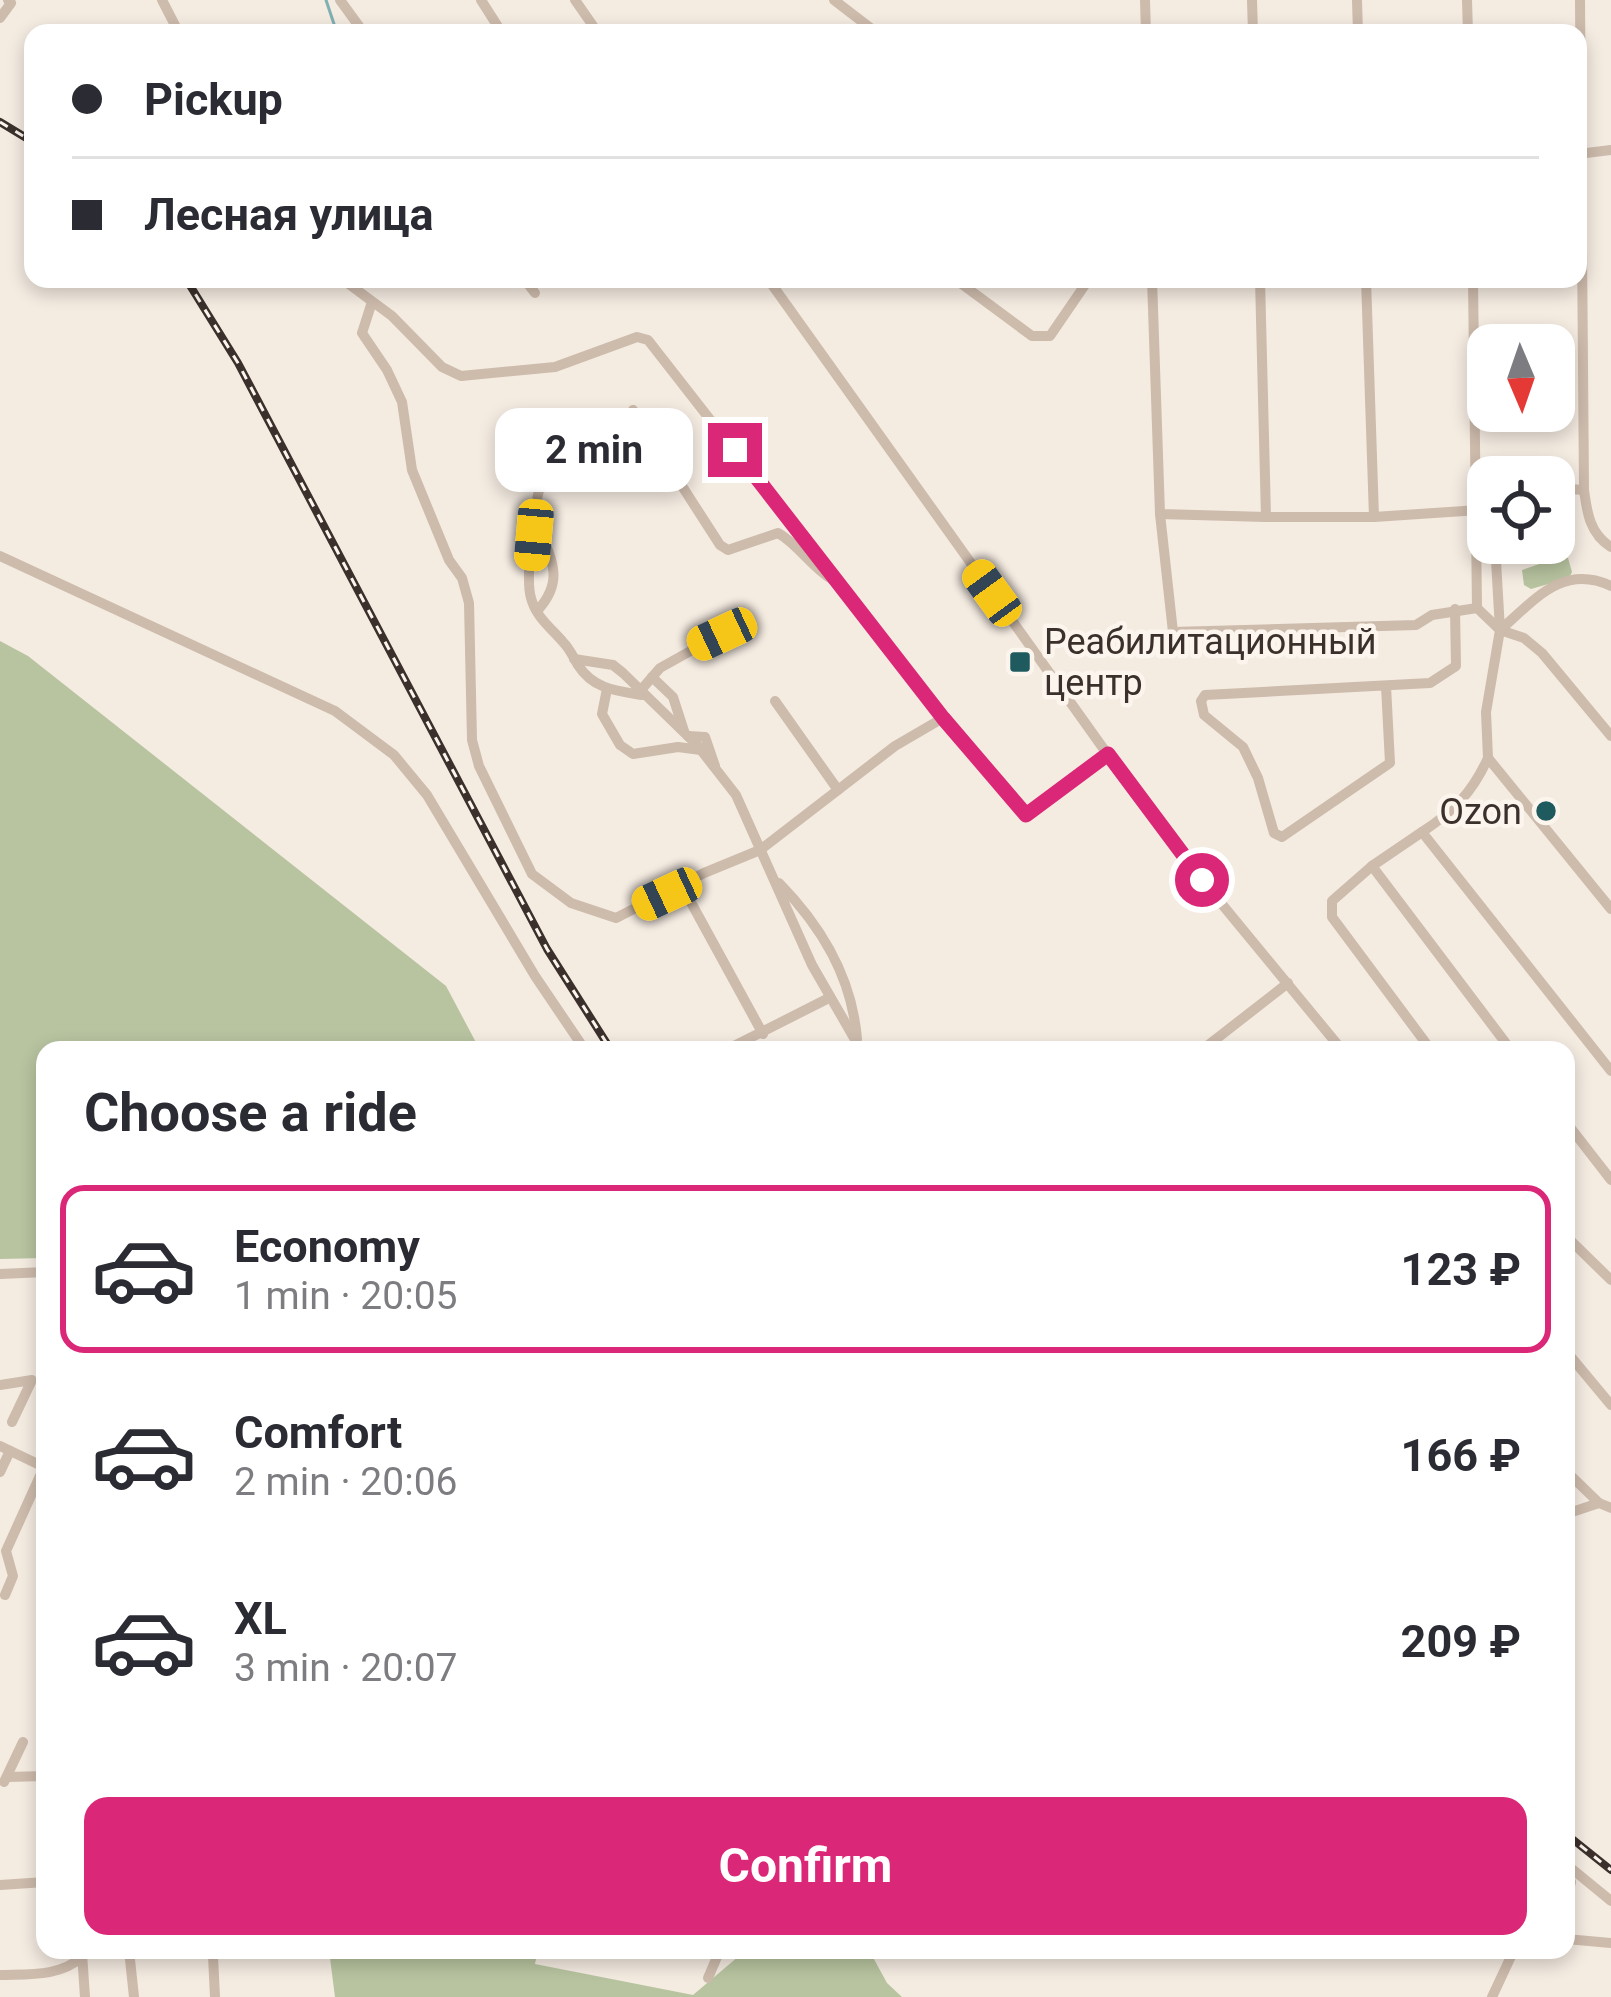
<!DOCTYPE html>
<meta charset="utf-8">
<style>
body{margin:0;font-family:Roboto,sans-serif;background:#f7f7f7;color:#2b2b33;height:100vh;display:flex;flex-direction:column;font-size:45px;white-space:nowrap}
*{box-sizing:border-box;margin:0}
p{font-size:39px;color:#7c7c81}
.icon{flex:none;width:66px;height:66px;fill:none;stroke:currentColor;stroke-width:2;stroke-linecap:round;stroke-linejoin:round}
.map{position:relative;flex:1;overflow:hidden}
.panel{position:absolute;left:36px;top:1041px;width:1539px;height:918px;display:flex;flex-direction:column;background:#fff;border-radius:24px;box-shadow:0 6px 18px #0003}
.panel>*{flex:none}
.guide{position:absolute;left:24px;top:24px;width:1563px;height:264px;border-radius:24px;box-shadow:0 6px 18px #0003;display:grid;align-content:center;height:264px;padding:0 48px;background:#fff}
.needle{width:78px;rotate:178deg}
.controls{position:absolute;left:1467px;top:324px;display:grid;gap:24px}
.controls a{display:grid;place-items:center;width:108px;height:108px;border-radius:24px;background:#fff;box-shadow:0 6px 18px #0003;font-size:60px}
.end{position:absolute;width:54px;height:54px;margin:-27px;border:15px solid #db2777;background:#fff;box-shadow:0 0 0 6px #fff}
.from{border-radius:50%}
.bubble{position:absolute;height:84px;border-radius:24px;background:#fff;box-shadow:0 6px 18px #0003;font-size:39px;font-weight:700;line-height:84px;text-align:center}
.car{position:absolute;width:36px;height:72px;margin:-36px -18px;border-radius:15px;box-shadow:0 0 9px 3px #0007;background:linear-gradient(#f5c518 24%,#345 0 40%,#f5c518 0 76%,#345 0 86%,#f5c518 0)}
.guide b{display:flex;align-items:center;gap:42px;height:114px;font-size:45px}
.guide b+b{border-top:3px solid #e1e1e2}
.guide i{width:30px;height:30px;background:#2b2b33}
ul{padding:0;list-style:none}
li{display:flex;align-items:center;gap:36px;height:168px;margin:0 24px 18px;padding:0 24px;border:6px solid transparent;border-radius:24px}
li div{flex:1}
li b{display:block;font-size:45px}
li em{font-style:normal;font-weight:700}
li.on{border-color:#db2777}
li>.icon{width:108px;height:108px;stroke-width:1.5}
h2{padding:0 48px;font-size:54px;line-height:144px}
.button{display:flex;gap:24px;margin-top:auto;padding:24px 48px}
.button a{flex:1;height:138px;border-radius:24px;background:#db2777;color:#fff;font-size:48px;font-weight:700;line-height:138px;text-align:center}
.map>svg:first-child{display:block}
.green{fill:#b8c4a0}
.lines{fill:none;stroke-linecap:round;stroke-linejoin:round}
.stream{stroke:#7fb0b2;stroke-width:3}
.minor{stroke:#cdbbac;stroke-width:10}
.rail-casing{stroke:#3b302b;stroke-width:8}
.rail{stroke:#fbf5ee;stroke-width:3;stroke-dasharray:9;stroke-linecap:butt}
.route{stroke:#db2777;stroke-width:15}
.poi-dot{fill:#1f5a5e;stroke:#fbf5ee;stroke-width:4.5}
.labels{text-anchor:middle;stroke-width:9;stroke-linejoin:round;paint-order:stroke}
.poi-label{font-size:36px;fill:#3b302b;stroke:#fbf5ee;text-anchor:start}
</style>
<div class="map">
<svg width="1611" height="1997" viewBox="0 0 1611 1997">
<rect width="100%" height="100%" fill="#f4ebe1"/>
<g class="green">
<polygon points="1563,556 1568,558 1572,572 1569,578 1531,589 1524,585 1522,570"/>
<polygon points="0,641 28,656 446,986 480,1050 45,1050 45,1258 0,1259"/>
<polygon points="329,1950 538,1950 535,1964 693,1995 746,1950 869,1950 887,1983 902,1997 335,1997"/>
</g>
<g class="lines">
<polyline class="stream" points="326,0 337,33"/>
<g class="minor">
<polyline points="162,0 179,33"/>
<polyline points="340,0 364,33"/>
<polyline points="481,0 502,33"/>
<polyline points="575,0 598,33"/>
<polyline points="834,0 877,33"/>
<polyline points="1145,0 1146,33"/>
<polyline points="1252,0 1253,33"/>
<polyline points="1357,0 1358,33"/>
<polyline points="1467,0 1468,33"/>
<polyline points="0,18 11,3 8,0"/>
<polyline points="1578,154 1611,150"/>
<polyline points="342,279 392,316 442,367 461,376 555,367 637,337 648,340 943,718 1026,815 1108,755"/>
<polyline points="524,279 535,293"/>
<polyline points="768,279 1108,755 1202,880 1342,1050"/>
<polyline points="955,279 1032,336 1050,336 1089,279"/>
<polyline points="1152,279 1160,514 1266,517"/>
<polyline points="1260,279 1266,517 1374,517"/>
<polyline points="1366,279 1374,517 1479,510"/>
<polyline points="1473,279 1477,608 1500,630 1524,638 1542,653 1611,736"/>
<polyline points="372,302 362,333 387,370 402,402 412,470 449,560 462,578 469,603 472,740 479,766 532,874 571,903 616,918 704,873 760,850 895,746 943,718"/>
<path d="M633,410L720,545L728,550L778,533C798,544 811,567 833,580"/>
<path d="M559,415C582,460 551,453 540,487C534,507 525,578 531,598C536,617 550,627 563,642C570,649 573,657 578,665C593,689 616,691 642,695"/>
<polyline points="1554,488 1584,490 1580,0"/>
<path d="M1584,490C1587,513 1590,534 1611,547"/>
<polyline points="1160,514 1173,632 1416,625 1432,615 1477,608"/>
<path d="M536,522C551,558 566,580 537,611"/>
<polyline points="1495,543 1500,630 1486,712 1488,758 1611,909"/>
<polyline points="0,556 335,711 394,755 427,795 535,976 585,1050"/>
<path d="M1500,630C1534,601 1562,563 1611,586"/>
<polyline points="574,659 613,665 623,673 697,745 736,795 812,965 861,1050"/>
<polyline points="652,677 673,697 684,731"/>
<polyline points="1386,686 1390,763 1282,837 1274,833 1258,778 1243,747 1204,715 1201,701 1205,695 1430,683 1456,666 1455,609"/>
<polyline points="607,689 602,714 620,745 633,754 678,747 701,750"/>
<polyline points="641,690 660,668 721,634"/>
<polyline points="775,701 838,790"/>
<polyline points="688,736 705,737 715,766"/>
<path d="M1488,758C1472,793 1454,811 1422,832L1611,1071"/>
<polyline points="1372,866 1422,832"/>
<path d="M779,883C822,927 852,977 857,1039"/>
<polyline points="682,886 763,1034"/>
<polyline points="726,1050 829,998"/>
<polyline points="1202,1050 1288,983"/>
<polyline points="1431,1050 1332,917 1332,901 1372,866 1511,1050"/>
<polyline points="1566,1122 1611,1180"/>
<polyline points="1566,1236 1611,1280"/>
<polyline points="0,1274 45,1272"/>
<polyline points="1566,1351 1611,1405"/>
<polyline points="0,1385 32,1380 12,1422"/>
<polyline points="0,1446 44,1467 6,1551 13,1576 5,1595"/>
<polyline points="1566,1471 1599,1503"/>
<polyline points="0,1472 10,1451"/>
<polyline points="1566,1514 1599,1503 1611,1508"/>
<polyline points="7,1777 45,1776"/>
<polyline points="4,1782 23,1742"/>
<polyline points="1566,1864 1611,1901"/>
<polyline points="1566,1868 1571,1882 1566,1905"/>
<polyline points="0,1885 45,1882"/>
<polyline points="1566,1939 1611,1943"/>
<polyline points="129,1950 134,1997"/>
<polyline points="82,1953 85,1997"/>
<path d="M0,1975C29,1974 59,1977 82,1957"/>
<polyline points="708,1978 720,1950"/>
<polyline points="215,1997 213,1956 216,1950"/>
<polyline points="1492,1997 1514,1950"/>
</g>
<g class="rail-casing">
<g id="rail">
<polyline points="0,122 33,142"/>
<polyline points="186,279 238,363 547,949 611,1050"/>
<polyline points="1566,1834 1611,1870"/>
</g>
</g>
<use href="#rail" class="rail"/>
</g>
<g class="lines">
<polyline class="route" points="735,450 943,718 1026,815 1108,754 1202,880"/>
</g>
<g class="poi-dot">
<rect x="1008" y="650" width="24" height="24" rx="6"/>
<circle cx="1546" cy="811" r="12"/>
</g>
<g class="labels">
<g class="poi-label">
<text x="1044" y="654">Реабилитационный<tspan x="1044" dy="41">центр</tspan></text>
<text x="1522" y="824" text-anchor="end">Ozon</text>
</g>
</g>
</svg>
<div class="controls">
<a><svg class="needle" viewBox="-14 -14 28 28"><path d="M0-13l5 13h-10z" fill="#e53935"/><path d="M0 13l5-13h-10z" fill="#7c7c81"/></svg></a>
<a><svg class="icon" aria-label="locate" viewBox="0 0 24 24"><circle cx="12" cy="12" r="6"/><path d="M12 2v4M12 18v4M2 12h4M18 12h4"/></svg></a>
</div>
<i class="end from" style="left:1202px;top:880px"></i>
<i class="end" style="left:735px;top:450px"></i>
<div class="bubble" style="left:495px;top:408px;width:198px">2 min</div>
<i class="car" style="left:534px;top:535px;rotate:185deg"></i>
<i class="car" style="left:992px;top:593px;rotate:324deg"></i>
<i class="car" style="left:722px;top:634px;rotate:245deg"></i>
<i class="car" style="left:667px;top:894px;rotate:245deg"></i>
<div class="guide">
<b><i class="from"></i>Pickup</b>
<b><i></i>Лесная улица</b>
</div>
<section class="panel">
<h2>Choose a ride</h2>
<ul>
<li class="on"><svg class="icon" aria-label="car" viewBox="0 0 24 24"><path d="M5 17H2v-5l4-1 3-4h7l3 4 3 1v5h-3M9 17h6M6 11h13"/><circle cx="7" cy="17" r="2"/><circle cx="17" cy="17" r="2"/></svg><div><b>Economy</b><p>1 min · 20:05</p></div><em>123 ₽</em></li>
<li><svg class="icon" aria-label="car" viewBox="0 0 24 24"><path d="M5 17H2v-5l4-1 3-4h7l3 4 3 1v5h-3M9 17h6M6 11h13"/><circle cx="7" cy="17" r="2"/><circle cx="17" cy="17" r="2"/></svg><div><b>Comfort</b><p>2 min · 20:06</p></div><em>166 ₽</em></li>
<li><svg class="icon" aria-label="car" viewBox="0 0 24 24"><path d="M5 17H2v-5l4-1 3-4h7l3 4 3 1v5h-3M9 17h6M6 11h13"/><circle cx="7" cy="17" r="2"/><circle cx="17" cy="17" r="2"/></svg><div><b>XL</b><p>3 min · 20:07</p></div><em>209 ₽</em></li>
</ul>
<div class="button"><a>Confirm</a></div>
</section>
</div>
